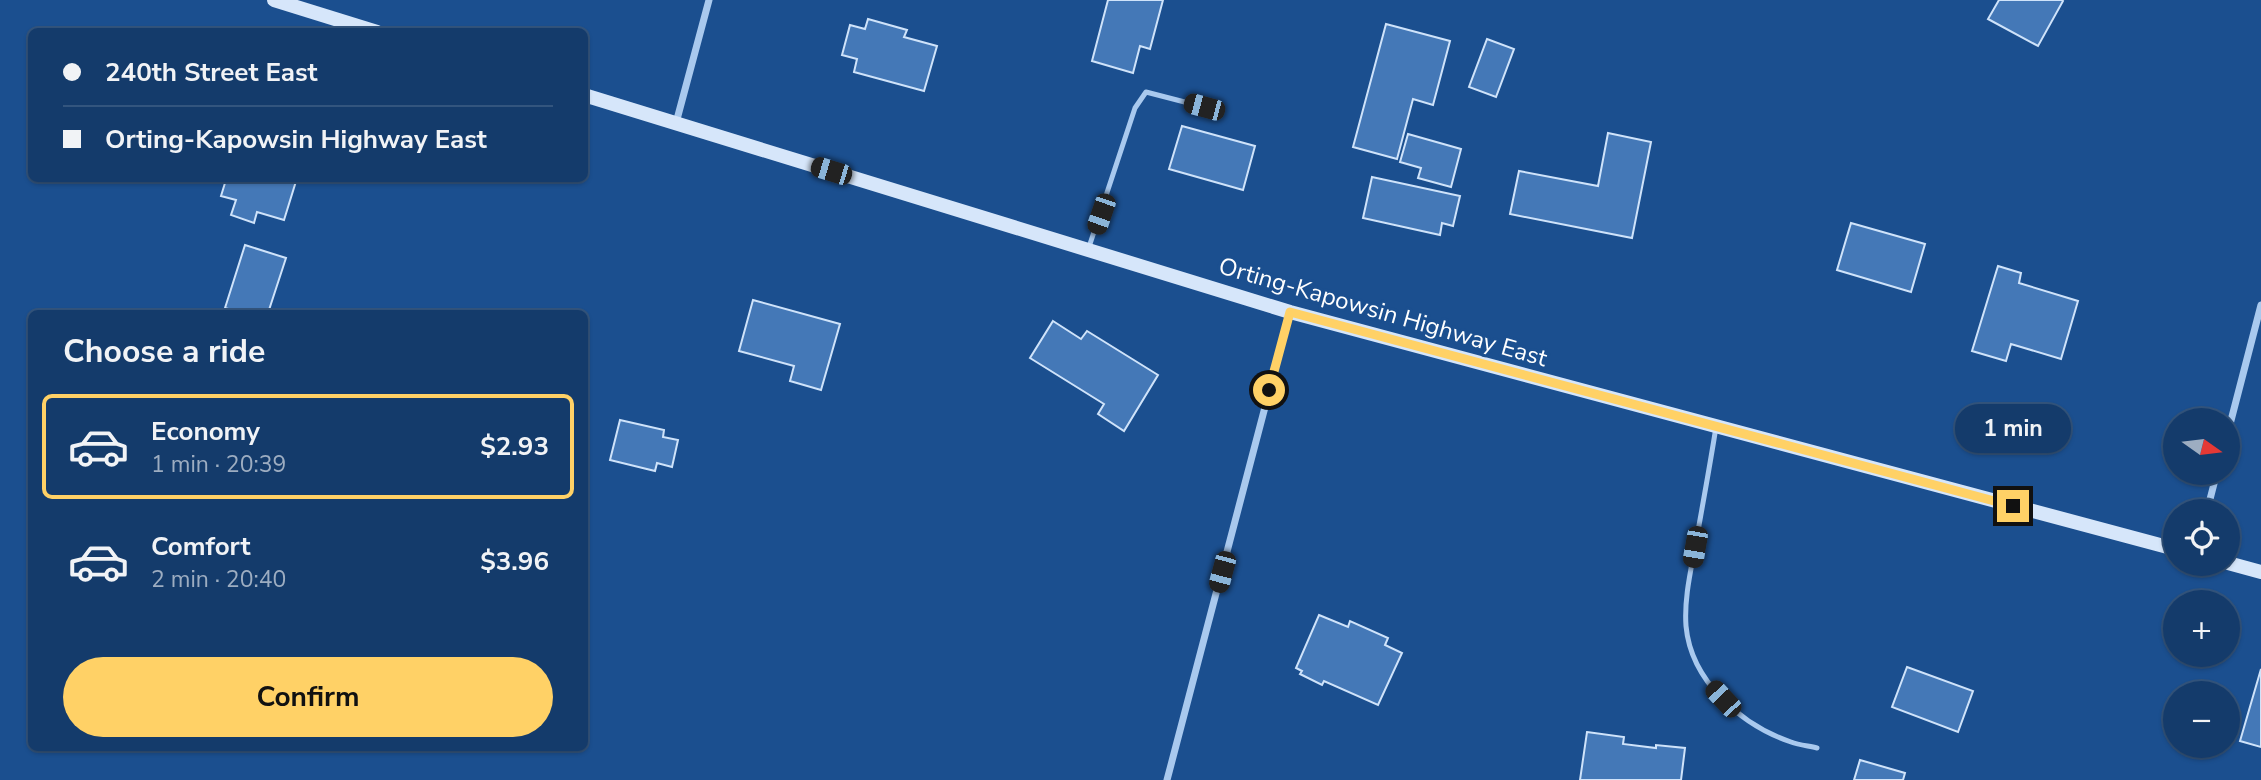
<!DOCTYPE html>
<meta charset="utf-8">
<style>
body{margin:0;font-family:"Nunito Sans",sans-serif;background:#1d4271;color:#f1f3f6;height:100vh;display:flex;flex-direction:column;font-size:26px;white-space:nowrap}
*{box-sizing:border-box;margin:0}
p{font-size:23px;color:#9dadc1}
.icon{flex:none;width:38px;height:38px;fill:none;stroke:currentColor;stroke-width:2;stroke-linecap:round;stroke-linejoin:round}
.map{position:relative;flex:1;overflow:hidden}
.sheet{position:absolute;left:28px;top:310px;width:560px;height:441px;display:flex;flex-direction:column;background:#143b6b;border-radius:10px;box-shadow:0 2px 5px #0004,0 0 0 2px #33557e}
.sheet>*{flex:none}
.hud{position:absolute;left:28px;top:28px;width:560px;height:154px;border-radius:10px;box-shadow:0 2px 5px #0004,0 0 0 2px #33557e;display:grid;align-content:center;height:154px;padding:0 35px;background:#143b6b}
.needle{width:46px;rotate:104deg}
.tools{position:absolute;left:2163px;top:408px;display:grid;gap:14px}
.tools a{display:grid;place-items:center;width:77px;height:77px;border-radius:50%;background:#143b6b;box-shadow:0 2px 5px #0004,0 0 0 2px #33557e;font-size:35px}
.end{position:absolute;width:32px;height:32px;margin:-16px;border:9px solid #ffd166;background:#111;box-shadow:0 0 0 4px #111}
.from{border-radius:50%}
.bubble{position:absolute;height:49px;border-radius:24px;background:#143b6b;box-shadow:0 2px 5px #0004,0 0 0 2px #33557e;font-size:23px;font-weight:700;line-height:49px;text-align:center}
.car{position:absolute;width:21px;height:42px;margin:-21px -10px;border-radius:9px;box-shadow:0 0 5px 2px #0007;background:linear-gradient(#222 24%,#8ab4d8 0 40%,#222 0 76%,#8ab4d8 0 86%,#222 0)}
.hud b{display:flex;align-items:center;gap:24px;height:66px;font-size:26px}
.hud b+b{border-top:2px solid #33557e}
.hud i{width:18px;height:18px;background:#f1f3f6}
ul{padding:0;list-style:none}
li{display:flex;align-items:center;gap:21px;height:105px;margin:0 14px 10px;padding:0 21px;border:4px solid transparent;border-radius:10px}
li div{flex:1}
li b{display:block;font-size:26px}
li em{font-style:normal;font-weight:700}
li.selected{border-color:#ffd166}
li>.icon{width:63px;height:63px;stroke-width:1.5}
h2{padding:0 35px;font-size:32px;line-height:84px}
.action{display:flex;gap:14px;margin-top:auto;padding:14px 35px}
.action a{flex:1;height:80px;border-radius:42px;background:#ffd166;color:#111;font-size:28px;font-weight:700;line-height:80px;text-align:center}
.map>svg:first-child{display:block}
.building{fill:#4478b7;stroke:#cfe3fa;stroke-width:2}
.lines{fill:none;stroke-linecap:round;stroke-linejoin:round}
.service{stroke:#a9c9ee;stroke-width:5}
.minor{stroke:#a9c9ee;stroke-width:7}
.secondary{stroke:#d6e6fa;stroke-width:14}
.route{stroke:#ffd166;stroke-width:9}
.labels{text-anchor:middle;stroke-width:6;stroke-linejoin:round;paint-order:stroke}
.street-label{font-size:24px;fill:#fff;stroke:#1b4f8f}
</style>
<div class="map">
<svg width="2261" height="780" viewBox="0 0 2261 780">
<rect width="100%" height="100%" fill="#1b4f8f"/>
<g class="building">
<polygon points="1108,0 1163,0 1150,49 1140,46 1133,73 1092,61"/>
<polygon points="1999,0 2062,0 2063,1 2038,46 1988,19"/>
<polygon points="868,19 907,30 904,37 937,46 924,91 854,72 857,59 842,55 850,25 865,29"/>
<polygon points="1386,24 1450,41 1433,105 1413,99 1397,159 1353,147"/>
<polygon points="1487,39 1514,49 1496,97 1469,87"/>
<polygon points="1182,126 1255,146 1243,190 1169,169"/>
<polygon points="1608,133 1651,142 1632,238 1510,214 1519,171 1598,186"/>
<polygon points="1408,134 1461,149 1451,187 1418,178 1421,168 1400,162"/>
<polygon points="1372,177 1460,196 1453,226 1442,223 1440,235 1363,218"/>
<polygon points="210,178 297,178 284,220 257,212 254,223 231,215 236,200 221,196 225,183"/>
<polygon points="1851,223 1925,244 1911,292 1837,270"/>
<polygon points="245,245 286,258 268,313 242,313 225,308"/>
<polygon points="1998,266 2021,273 2019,283 2078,301 2061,359 2011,344 2006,361 1972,351"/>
<polygon points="753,300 840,324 821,390 790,381 794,366 739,351"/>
<polygon points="1053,321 1081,339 1087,331 1158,375 1124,431 1098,414 1104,404 1030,358"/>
<polygon points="620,420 664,430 663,437 678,440 672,467 657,463 655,471 610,460"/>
<polygon points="1319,615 1348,627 1350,621 1388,638 1385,645 1402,653 1378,705 1324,681 1322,685 1300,674 1302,671 1296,668"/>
<polygon points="1907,667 1973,691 1958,732 1892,707"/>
<polygon points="2261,669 2261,747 2240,741"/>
<polygon points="1587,732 1624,737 1623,744 1656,748 1656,745 1685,748 1681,780 1580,780"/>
<polygon points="1860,760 1905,773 1903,780 1854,780"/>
</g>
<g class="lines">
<g class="service">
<polyline points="1089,247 1135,108 1146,92 1204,107"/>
<path d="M1716,427C1710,465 1703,503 1696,542C1691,570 1684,598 1686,626C1691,681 1741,725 1791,742C1799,745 1809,746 1817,748"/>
</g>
<g class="minor">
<polyline points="676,123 709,0"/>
<polyline points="2228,432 2261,305"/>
<polyline points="2207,511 2217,472"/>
<polyline points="1167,780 1290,312"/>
</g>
<g class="secondary">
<polyline points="274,0 377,32"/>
<polyline points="584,95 1290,312 2175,549"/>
<polyline points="2228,563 2261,572"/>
</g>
</g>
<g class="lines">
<polyline class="route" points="1269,390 1290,312 2013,506"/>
</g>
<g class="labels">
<g class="street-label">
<text transform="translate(1383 312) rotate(16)" y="8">Orting-Kapowsin Highway East</text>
</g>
</g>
</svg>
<div class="tools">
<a><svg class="needle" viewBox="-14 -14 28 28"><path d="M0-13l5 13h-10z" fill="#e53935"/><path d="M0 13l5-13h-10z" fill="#9dadc1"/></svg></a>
<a><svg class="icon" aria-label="locate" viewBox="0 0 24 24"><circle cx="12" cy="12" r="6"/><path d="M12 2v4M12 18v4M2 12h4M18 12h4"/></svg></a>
<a>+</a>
<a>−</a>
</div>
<i class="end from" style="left:1269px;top:390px"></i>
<i class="end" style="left:2013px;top:506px"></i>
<div class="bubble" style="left:1955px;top:404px;width:116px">1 min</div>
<i class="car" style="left:1204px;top:107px;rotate:285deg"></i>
<i class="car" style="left:831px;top:171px;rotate:287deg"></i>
<i class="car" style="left:1101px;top:214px;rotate:199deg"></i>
<i class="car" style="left:1695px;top:547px;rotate:190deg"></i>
<i class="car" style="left:1222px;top:572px;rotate:195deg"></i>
<i class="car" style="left:1723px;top:699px;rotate:317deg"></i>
<div class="hud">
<b><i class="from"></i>240th Street East</b>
<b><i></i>Orting-Kapowsin Highway East</b>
</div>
<section class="sheet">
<h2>Choose a ride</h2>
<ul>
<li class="selected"><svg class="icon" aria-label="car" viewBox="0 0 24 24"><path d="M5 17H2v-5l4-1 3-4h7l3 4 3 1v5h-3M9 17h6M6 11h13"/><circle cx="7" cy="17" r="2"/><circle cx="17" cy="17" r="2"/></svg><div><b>Economy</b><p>1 min · 20:39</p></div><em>$2.93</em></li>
<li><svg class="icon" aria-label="car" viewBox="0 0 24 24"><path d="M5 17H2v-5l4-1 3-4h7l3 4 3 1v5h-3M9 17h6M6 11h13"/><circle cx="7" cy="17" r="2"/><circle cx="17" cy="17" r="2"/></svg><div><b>Comfort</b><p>2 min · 20:40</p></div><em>$3.96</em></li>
</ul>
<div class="action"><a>Confirm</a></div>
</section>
</div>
